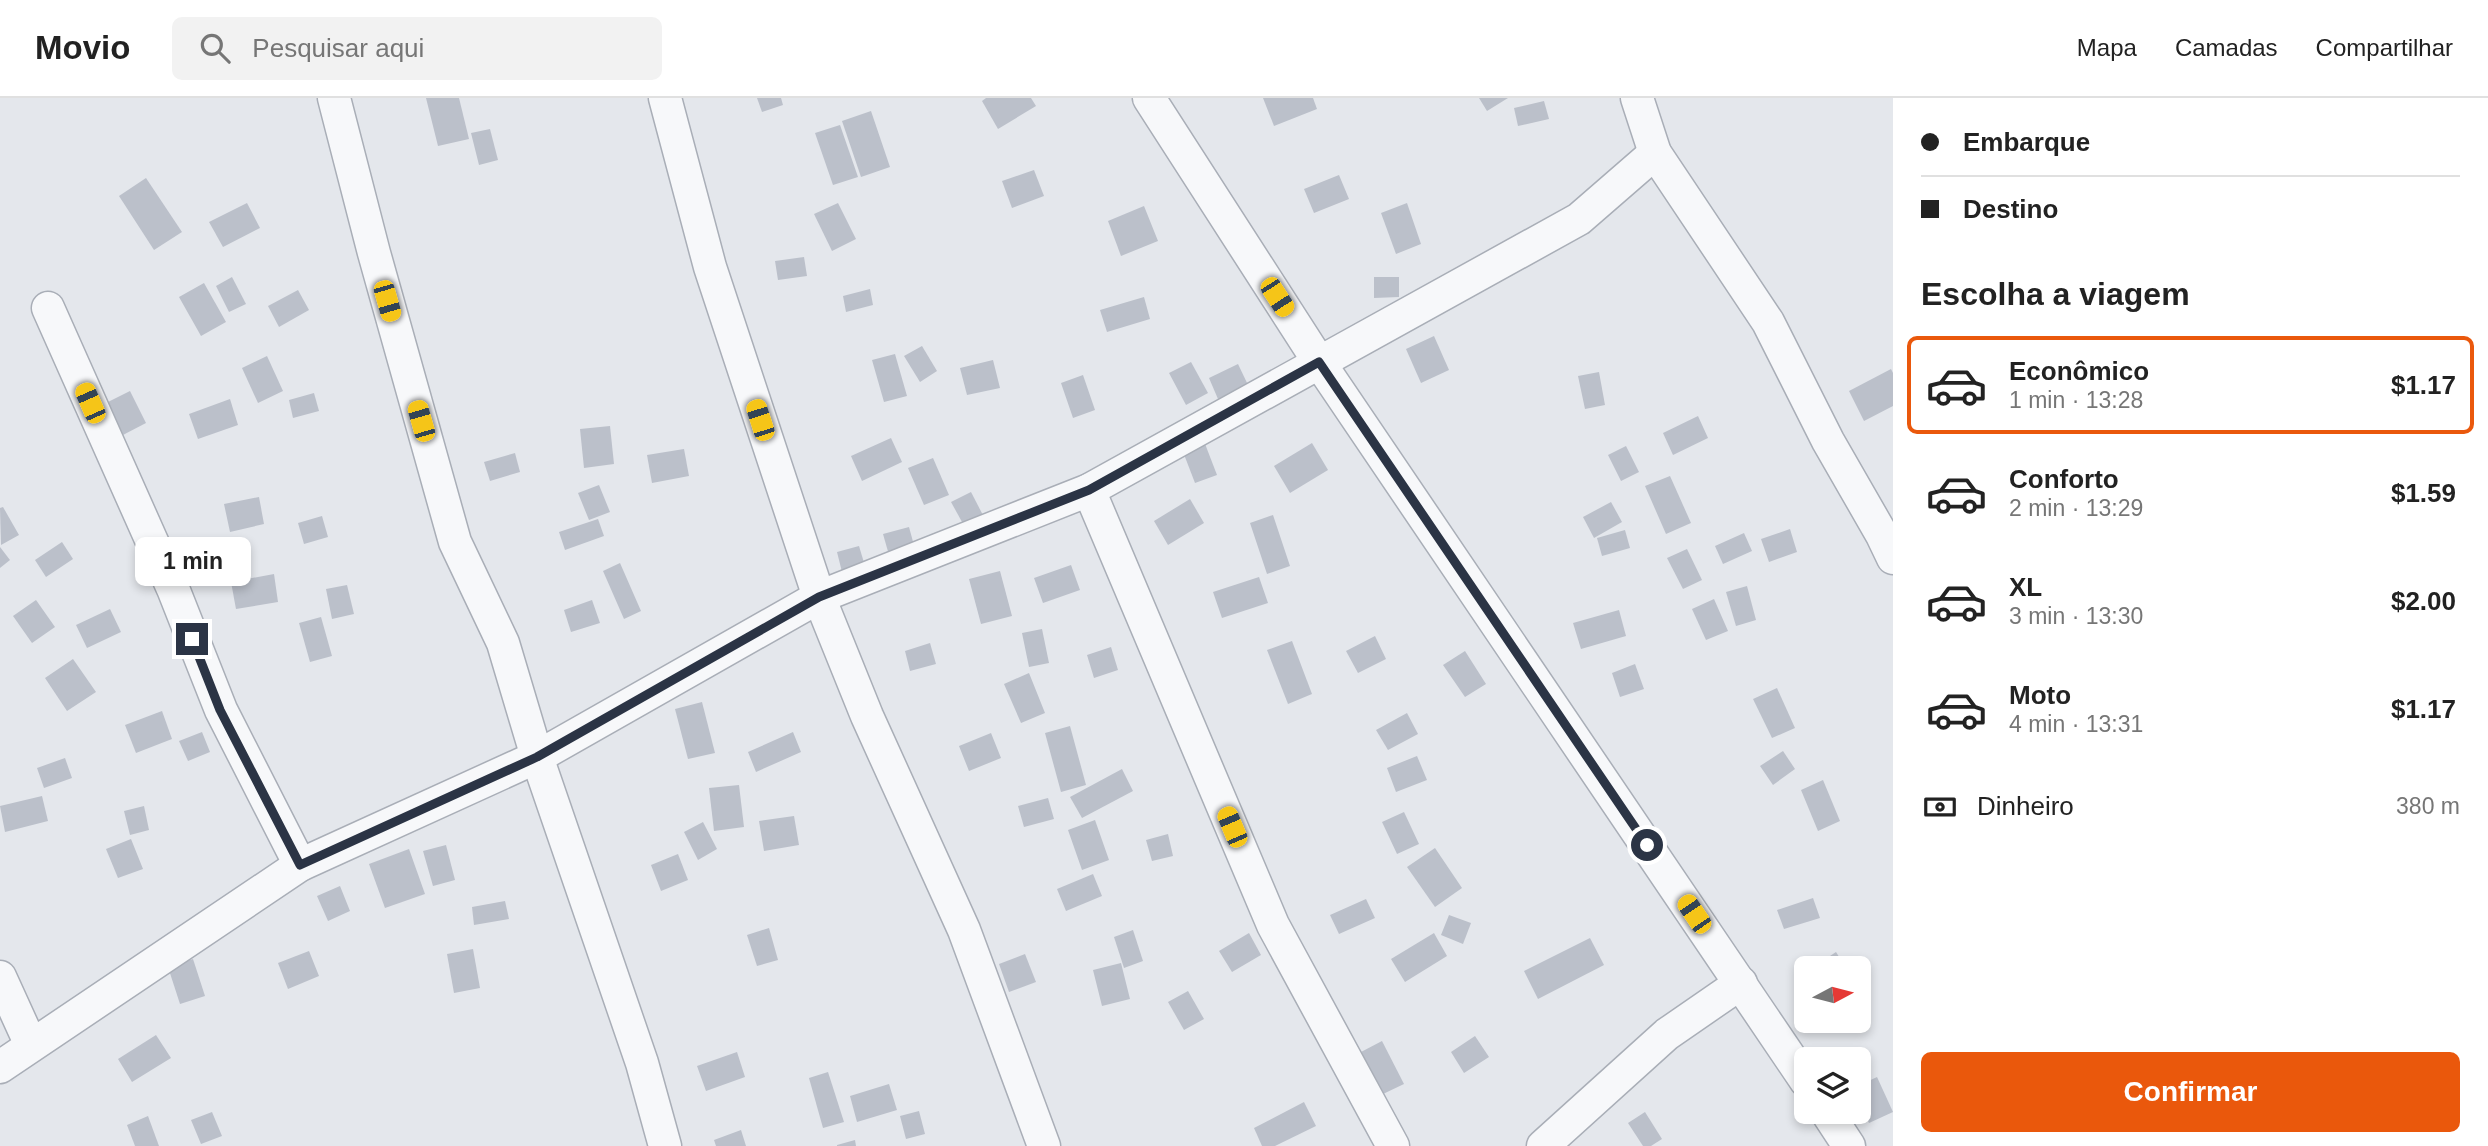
<!DOCTYPE html>
<html lang="pt">
<meta charset="utf-8">
<style>
body{margin:0;font-family:Helvetica,sans-serif;background:#f2f2f2;color:#222;height:100vh;display:flex;flex-direction:column;font-size:26px;white-space:nowrap}
*{box-sizing:border-box;margin:0}
p{font-size:23px;color:#767676}
.icon{flex:none;width:38px;height:38px;fill:none;stroke:currentColor;stroke-width:2;stroke-linecap:round;stroke-linejoin:round}
.map{position:relative;flex:1;overflow:hidden}
.sheet{display:flex;flex-direction:column;background:#fff;width:595px}
.sheet>*{flex:none}
.top-card{display:grid;align-content:center;height:154px;padding:0 28px;background:#fff}
.needle{width:46px;rotate:83deg}
.buttons{position:absolute;left:1794px;top:858px;display:grid;gap:14px}
.buttons a{display:grid;place-items:center;width:77px;height:77px;border-radius:10px;background:#fff;box-shadow:0 4px 10px #0003;font-size:35px}
.end{position:absolute;width:32px;height:32px;margin:-16px;border:9px solid #2b3445;background:#fff;box-shadow:0 0 0 4px #fff}
.from{border-radius:50%}
.bubble{position:absolute;height:49px;border-radius:10px;background:#fff;box-shadow:0 4px 10px #0003;font-size:23px;font-weight:600;line-height:49px;text-align:center}
.car{position:absolute;width:21px;height:42px;margin:-21px -10px;border-radius:9px;box-shadow:0 0 5px 2px #0007;background:linear-gradient(#f5c518 24%,#345 0 40%,#f5c518 0 76%,#345 0 86%,#f5c518 0)}
.top-card b{display:flex;align-items:center;gap:24px;height:66px;font-size:26px}
.top-card b+b{border-top:2px solid #e0e0e0}
.top-card i{width:18px;height:18px;background:#222}
ul{padding:0;list-style:none}
li{display:flex;align-items:center;gap:21px;height:98px;margin:0 14px 10px;padding:0 14px;border:4px solid transparent;border-radius:10px}
li div{flex:1}
li b{display:block;font-size:26px}
li em{font-style:normal;font-weight:600}
li.current{border-color:#ea580c}
li>.icon{width:63px;height:63px;stroke-width:1.5}
h2{padding:0 28px;font-size:32px;line-height:84px}
.pay{display:flex;align-items:center;gap:18px;height:77px;padding:0 28px;font-size:26px}
.pay p{margin-inline-start:auto}
.button{display:flex;gap:14px;margin-top:auto;padding:14px 28px}
.button a{flex:1;height:80px;border-radius:10px;background:#ea580c;color:#fff;font-size:28px;font-weight:600;line-height:80px;text-align:center}
header{display:flex;align-items:center;gap:42px;box-sizing:border-box;height:98px;padding:0 35px;background:#fff;border-bottom:2px solid #e0e0e0}
header strong{font-size:33px}
nav{display:flex;gap:38px;margin-inline-start:auto;font-size:24px}
.search{width:490px;height:63px;background:#f2f2f2;display:flex;align-items:center;gap:18px;box-sizing:border-box;padding:0 24px;border-radius:10px;color:#767676;font-size:26px}
main{display:flex;flex:1;min-height:0}
.map>svg:first-child{display:block}
.building{fill:#bbc0ca}
.lines{fill:none;stroke-linecap:round;stroke-linejoin:round}
.street-casing{stroke:#a9aeb7;stroke-width:35}
.street{stroke:#f7f8fa;stroke-width:32}
.route{stroke:#2b3445;stroke-width:9}
</style>
<header>
<strong>Movio</strong>
<div class="search"><svg class="icon" aria-label="search" viewBox="0 0 24 24"><circle cx="10" cy="10" r="6"/><path d="M15 15l6 6"/></svg>Pesquisar aqui</div>
<nav><a>Mapa</a><a>Camadas</a><a>Compartilhar</a></nav>
</header>
<main>
<div class="map">
<svg width="1893" height="1048" viewBox="0 0 1893 1048">
<rect width="100%" height="100%" fill="#e4e7ec"/>
<g class="building">
<polygon points="426,0 459,0 469,41 438,48"/>
<polygon points="757,0 781,0 783,7 762,14"/>
<polygon points="986,0 1031,0 1036,8 998,31 982,3"/>
<polygon points="1263,0 1313,0 1317,11 1274,28"/>
<polygon points="1479,0 1508,0 1487,13"/>
<polygon points="1544,3 1549,21 1518,28 1514,10"/>
<polygon points="871,13 890,69 861,79 842,23"/>
<polygon points="840,27 858,79 833,87 815,35"/>
<polygon points="490,31 498,62 479,67 471,35"/>
<polygon points="1034,72 1044,98 1012,110 1002,83"/>
<polygon points="1339,77 1349,101 1314,115 1304,91"/>
<polygon points="146,80 182,134 154,152 119,98"/>
<polygon points="247,105 260,130 223,149 209,124"/>
<polygon points="838,105 856,141 832,153 814,116"/>
<polygon points="1407,105 1421,146 1396,156 1381,115"/>
<polygon points="1144,108 1158,143 1121,158 1108,123"/>
<polygon points="804,159 807,178 778,182 775,163"/>
<polygon points="232,179 246,206 229,214 216,188"/>
<polygon points="1374,179 1399,179 1399,199 1374,200"/>
<polygon points="204,185 226,224 201,238 179,199"/>
<polygon points="870,191 873,207 846,214 843,198"/>
<polygon points="298,192 309,212 279,229 268,208"/>
<polygon points="1144,199 1150,221 1107,234 1100,212"/>
<polygon points="1434,238 1449,272 1421,285 1406,251"/>
<polygon points="922,248 937,273 920,284 904,258"/>
<polygon points="895,256 907,298 884,304 872,262"/>
<polygon points="267,258 283,293 258,305 242,270"/>
<polygon points="993,262 1000,290 967,297 960,270"/>
<polygon points="1191,264 1208,295 1186,307 1169,275"/>
<polygon points="1238,266 1248,287 1218,301 1209,280"/>
<polygon points="1891,271 1893,275 1893,308 1864,323 1849,293"/>
<polygon points="1599,274 1605,307 1585,311 1578,278"/>
<polygon points="1083,277 1095,312 1073,320 1061,285"/>
<polygon points="130,293 146,325 121,338 106,305"/>
<polygon points="314,295 319,313 293,320 289,302"/>
<polygon points="230,301 238,327 198,341 189,316"/>
<polygon points="1698,318 1708,340 1673,357 1663,335"/>
<polygon points="610,328 614,366 584,370 580,331"/>
<polygon points="1202,338 1217,377 1195,385 1180,346"/>
<polygon points="891,340 902,364 862,383 851,358"/>
<polygon points="1312,345 1328,372 1290,395 1274,368"/>
<polygon points="1626,348 1639,374 1621,383 1608,357"/>
<polygon points="684,351 689,378 652,385 647,357"/>
<polygon points="515,355 520,374 490,383 484,364"/>
<polygon points="933,360 949,397 924,407 908,370"/>
<polygon points="1670,378 1691,425 1666,436 1645,388"/>
<polygon points="599,387 610,414 589,422 578,395"/>
<polygon points="971,394 986,423 967,433 951,404"/>
<polygon points="259,399 264,426 230,434 224,406"/>
<polygon points="1190,401 1204,425 1168,447 1154,423"/>
<polygon points="1611,404 1622,424 1594,440 1583,419"/>
<polygon points="3,409 19,437 1,447 0,410"/>
<polygon points="1273,417 1290,468 1267,476 1250,425"/>
<polygon points="322,418 328,439 304,446 298,425"/>
<polygon points="598,421 604,438 565,452 559,434"/>
<polygon points="909,429 915,451 889,457 883,436"/>
<polygon points="1790,431 1797,454 1769,464 1761,441"/>
<polygon points="1625,432 1630,450 1602,458 1597,440"/>
<polygon points="1744,435 1752,453 1723,466 1715,448"/>
<polygon points="62,444 73,461 46,479 35,462"/>
<polygon points="859,448 865,468 842,474 837,454"/>
<polygon points="0,449 10,462 0,470"/>
<polygon points="1687,451 1702,482 1683,491 1667,460"/>
<polygon points="620,465 641,513 624,521 603,473"/>
<polygon points="1071,467 1080,492 1043,505 1034,480"/>
<polygon points="1000,473 1012,518 981,526 969,481"/>
<polygon points="274,476 278,504 236,511 231,484"/>
<polygon points="1259,479 1268,505 1222,520 1213,494"/>
<polygon points="347,487 354,516 332,521 326,491"/>
<polygon points="1747,488 1756,522 1736,528 1726,494"/>
<polygon points="1714,501 1728,533 1706,542 1692,511"/>
<polygon points="36,502 55,529 32,545 13,518"/>
<polygon points="592,502 600,525 571,534 564,512"/>
<polygon points="110,511 121,534 87,550 76,527"/>
<polygon points="1619,512 1626,538 1581,551 1573,525"/>
<polygon points="321,519 332,558 310,564 299,525"/>
<polygon points="1042,531 1049,565 1029,569 1022,535"/>
<polygon points="1375,538 1386,561 1358,575 1346,553"/>
<polygon points="1292,543 1312,596 1288,606 1267,552"/>
<polygon points="930,545 936,566 910,573 905,553"/>
<polygon points="1111,549 1118,572 1094,580 1087,557"/>
<polygon points="1465,553 1486,586 1465,599 1443,567"/>
<polygon points="73,561 96,594 67,613 45,580"/>
<polygon points="1635,566 1644,591 1620,599 1612,575"/>
<polygon points="1029,575 1045,615 1021,625 1004,586"/>
<polygon points="1777,590 1795,630 1772,640 1753,601"/>
<polygon points="702,604 715,655 688,661 675,611"/>
<polygon points="162,613 172,641 136,655 125,627"/>
<polygon points="1407,615 1418,636 1388,652 1376,632"/>
<polygon points="1070,628 1086,687 1061,694 1045,635"/>
<polygon points="202,634 210,654 188,663 179,643"/>
<polygon points="793,634 801,654 756,674 748,654"/>
<polygon points="991,635 1001,660 969,673 959,648"/>
<polygon points="1783,653 1795,671 1773,687 1760,668"/>
<polygon points="1417,658 1427,682 1396,694 1387,670"/>
<polygon points="65,660 72,680 44,690 37,670"/>
<polygon points="1122,671 1133,693 1082,720 1070,699"/>
<polygon points="1823,682 1840,723 1818,733 1801,692"/>
<polygon points="739,687 744,729 714,733 709,690"/>
<polygon points="42,698 48,723 5,734 0,708"/>
<polygon points="1048,700 1054,721 1024,729 1018,708"/>
<polygon points="144,708 149,732 130,737 124,713"/>
<polygon points="1404,714 1419,746 1397,756 1382,724"/>
<polygon points="794,718 799,747 764,753 759,723"/>
<polygon points="1095,722 1109,762 1082,772 1068,732"/>
<polygon points="703,724 717,751 698,762 684,734"/>
<polygon points="1168,736 1173,758 1152,763 1146,742"/>
<polygon points="131,741 143,771 118,780 106,751"/>
<polygon points="446,747 455,782 433,788 423,753"/>
<polygon points="1435,750 1462,790 1435,809 1407,769"/>
<polygon points="409,751 425,796 385,810 369,766"/>
<polygon points="678,756 688,782 661,793 651,767"/>
<polygon points="1093,776 1102,798 1066,813 1057,791"/>
<polygon points="340,788 350,813 328,823 317,798"/>
<polygon points="1813,800 1820,820 1784,831 1777,812"/>
<polygon points="1366,801 1375,820 1339,836 1330,817"/>
<polygon points="505,803 509,821 474,827 472,809"/>
<polygon points="1449,817 1471,825 1463,846 1441,837"/>
<polygon points="769,830 778,862 757,868 747,837"/>
<polygon points="1133,832 1143,863 1124,870 1114,839"/>
<polygon points="1249,835 1261,857 1232,874 1219,853"/>
<polygon points="1434,835 1447,858 1405,884 1391,861"/>
<polygon points="1590,840 1604,867 1538,901 1524,873"/>
<polygon points="473,851 480,890 454,895 447,856"/>
<polygon points="309,853 319,878 288,891 278,865"/>
<polygon points="1836,854 1846,870 1812,870"/>
<polygon points="1025,856 1036,884 1009,894 999,866"/>
<polygon points="193,861 205,898 180,906 168,869"/>
<polygon points="1121,865 1130,901 1102,908 1093,872"/>
<polygon points="1806,873 1806,888 1799,877"/>
<polygon points="1188,893 1204,921 1184,932 1168,904"/>
<polygon points="156,937 171,960 132,984 118,961"/>
<polygon points="1475,938 1489,959 1464,975 1451,954"/>
<polygon points="1382,943 1404,986 1383,996 1361,954"/>
<polygon points="737,954 745,979 706,993 697,968"/>
<polygon points="828,974 844,1024 823,1030 809,980"/>
<polygon points="1877,979 1893,1014 1869,1025 1858,1002 1858,988"/>
<polygon points="889,986 897,1012 857,1024 850,998"/>
<polygon points="1304,1004 1316,1028 1275,1048 1262,1048 1254,1030"/>
<polygon points="919,1013 925,1036 906,1041 900,1018"/>
<polygon points="212,1014 222,1038 201,1046 191,1022"/>
<polygon points="1645,1014 1662,1041 1651,1048 1643,1048 1628,1025"/>
<polygon points="148,1018 159,1048 135,1048 127,1027"/>
<polygon points="741,1032 746,1048 716,1048 714,1042"/>
<polygon points="855,1042 856,1048 837,1048 837,1047"/>
</g>
<g class="lines">
<g class="street-casing">
<g id="street">
<polyline points="334,0 374,155 455,444 503,545 537,659 642,965 665,1048"/>
<polyline points="665,0 710,169 819,499 867,618 964,832 1044,1048"/>
<polyline points="1149,0 1319,264 1806,983"/>
<polyline points="1637,0 1655,55 1768,224 1828,343 1882,437 1893,460"/>
<polyline points="48,210 174,493 221,612 300,767"/>
<polyline points="1089,392 1273,827 1393,1048"/>
<polyline points="0,879 31,947"/>
<polyline points="0,969 300,767 537,659 819,499 1089,392 1579,121 1655,55"/>
<polyline points="1826,1013 1849,1048"/>
<polyline points="1543,1048 1667,936 1741,885"/>
</g>
</g>
<use href="#street" class="street"/>
</g>
<g class="lines">
<polyline class="route" points="192,541 220,612 300,767 537,659 819,499 1089,392 1319,264 1647,747"/>
</g>
</svg>
<div class="buttons">
<a><svg class="needle" viewBox="-14 -14 28 28"><path d="M0-13l5 13h-10z" fill="#e53935"/><path d="M0 13l5-13h-10z" fill="#767676"/></svg></a>
<a><svg class="icon" aria-label="layers" viewBox="0 0 24 24"><path d="M12 4l9 5-9 5-9-5zM3 14l9 5 9-5"/></svg></a>
</div>
<i class="end from" style="left:1647px;top:747px"></i>
<i class="end" style="left:192px;top:541px"></i>
<div class="bubble" style="left:135px;top:439px;width:116px">1 min</div>
<i class="car" style="left:1277px;top:199px;rotate:147deg"></i>
<i class="car" style="left:387px;top:203px;rotate:164deg"></i>
<i class="car" style="left:90px;top:305px;rotate:336deg"></i>
<i class="car" style="left:760px;top:322px;rotate:342deg"></i>
<i class="car" style="left:421px;top:323px;rotate:344deg"></i>
<i class="car" style="left:1232px;top:729px;rotate:337deg"></i>
<i class="car" style="left:1694px;top:816px;rotate:326deg"></i>
</div>
<section class="sheet">
<div class="top-card">
<b><i class="from"></i>Embarque</b>
<b><i></i>Destino</b>
</div>
<h2>Escolha a viagem</h2>
<ul>
<li class="current"><svg class="icon" aria-label="car" viewBox="0 0 24 24"><path d="M5 17H2v-5l4-1 3-4h7l3 4 3 1v5h-3M9 17h6M6 11h13"/><circle cx="7" cy="17" r="2"/><circle cx="17" cy="17" r="2"/></svg><div><b>Econômico</b><p>1 min · 13:28</p></div><em>$1.17</em></li>
<li><svg class="icon" aria-label="car" viewBox="0 0 24 24"><path d="M5 17H2v-5l4-1 3-4h7l3 4 3 1v5h-3M9 17h6M6 11h13"/><circle cx="7" cy="17" r="2"/><circle cx="17" cy="17" r="2"/></svg><div><b>Conforto</b><p>2 min · 13:29</p></div><em>$1.59</em></li>
<li><svg class="icon" aria-label="car" viewBox="0 0 24 24"><path d="M5 17H2v-5l4-1 3-4h7l3 4 3 1v5h-3M9 17h6M6 11h13"/><circle cx="7" cy="17" r="2"/><circle cx="17" cy="17" r="2"/></svg><div><b>XL</b><p>3 min · 13:30</p></div><em>$2.00</em></li>
<li><svg class="icon" aria-label="car" viewBox="0 0 24 24"><path d="M5 17H2v-5l4-1 3-4h7l3 4 3 1v5h-3M9 17h6M6 11h13"/><circle cx="7" cy="17" r="2"/><circle cx="17" cy="17" r="2"/></svg><div><b>Moto</b><p>4 min · 13:31</p></div><em>$1.17</em></li>
</ul>
<div class="pay"><svg class="icon" aria-label="cash" viewBox="0 0 24 24"><path d="M3 7h18v10H3z"/><circle cx="12" cy="12" r="2"/></svg>Dinheiro<p>380 m</p></div>
<div class="button"><a>Confirmar</a></div>
</section>
</main>
